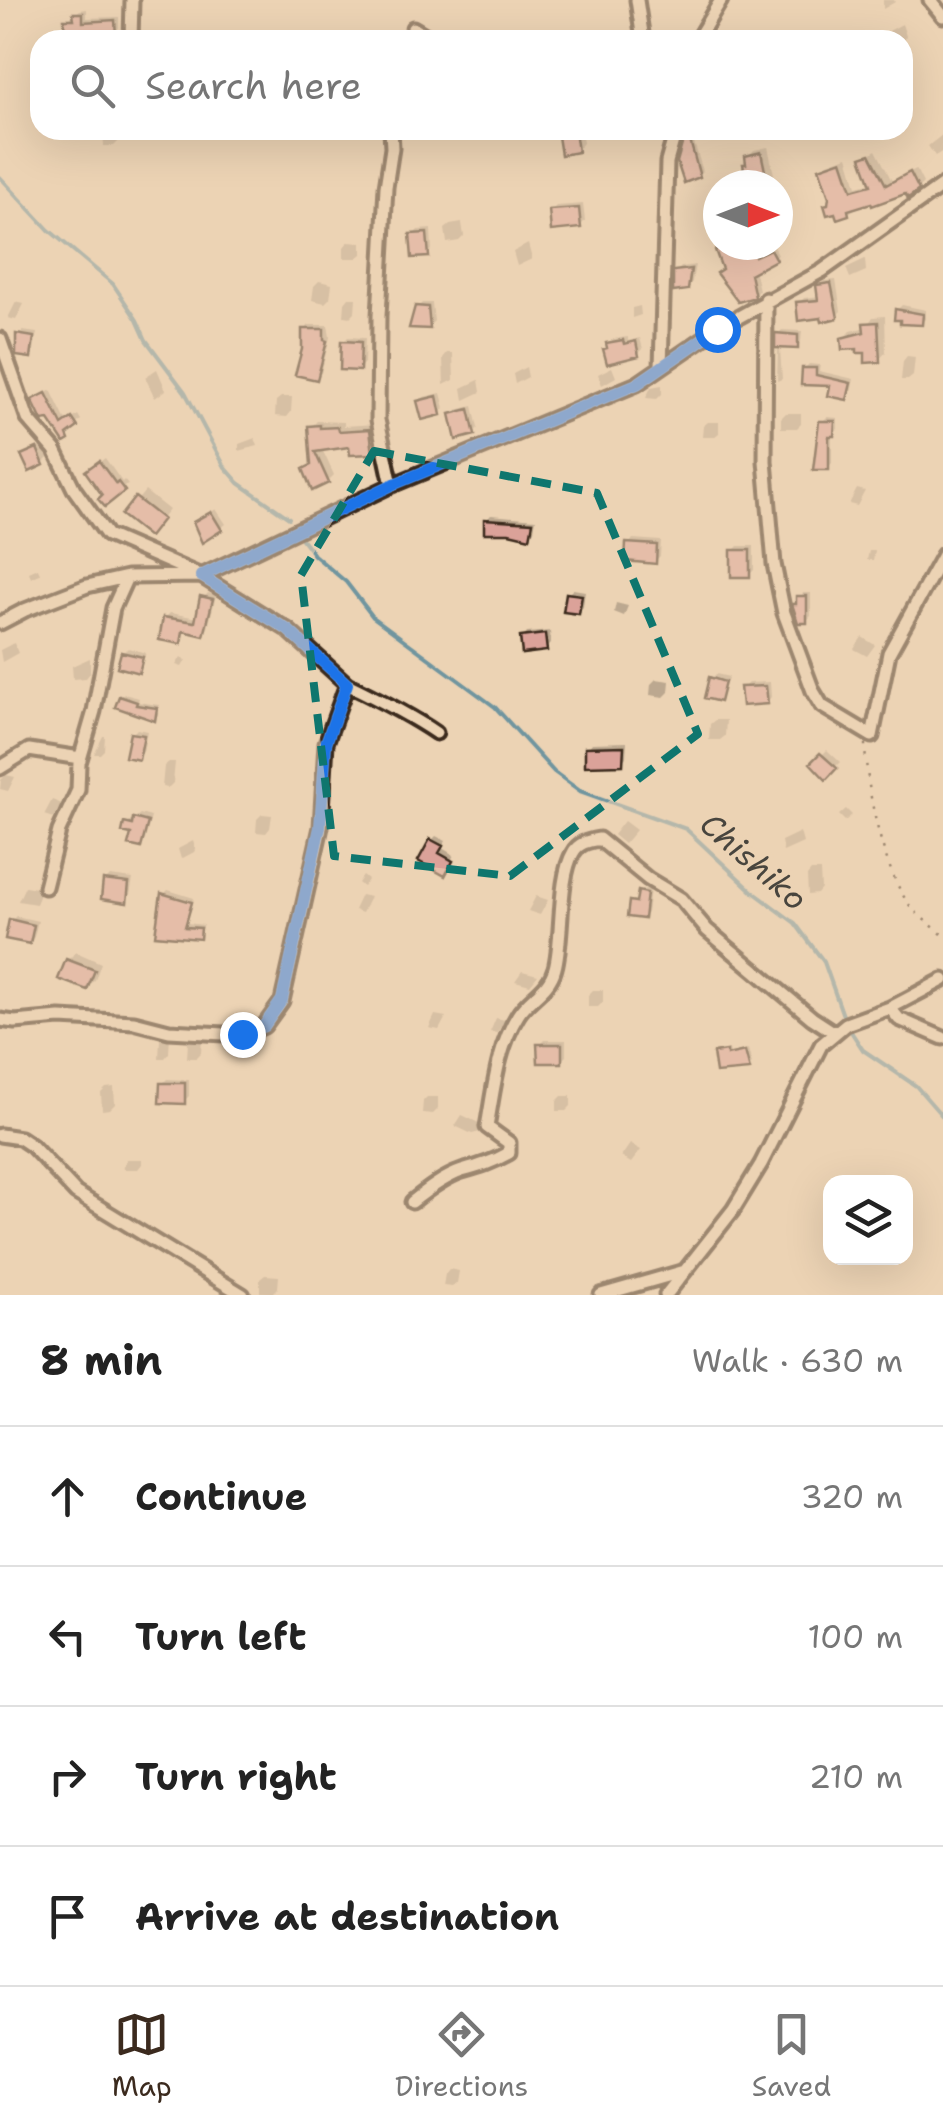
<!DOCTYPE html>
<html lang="en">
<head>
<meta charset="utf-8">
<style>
  :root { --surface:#fff; --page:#f2f2f2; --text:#222; --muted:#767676; --line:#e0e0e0; --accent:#3b2a1e }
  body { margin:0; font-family:"Shantell Sans",sans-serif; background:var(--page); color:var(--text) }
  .controls { position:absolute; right:30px; bottom:30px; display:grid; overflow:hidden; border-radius:20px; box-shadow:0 10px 40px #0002 }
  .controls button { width:90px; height:90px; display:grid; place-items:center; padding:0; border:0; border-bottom:2px solid var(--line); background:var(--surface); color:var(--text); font:50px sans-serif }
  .compass { position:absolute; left:703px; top:170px; width:90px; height:90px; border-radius:50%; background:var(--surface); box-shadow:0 10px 40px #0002; rotate:90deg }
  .stop { position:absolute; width:30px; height:30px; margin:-22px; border:8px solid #1a73e8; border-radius:50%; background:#fff }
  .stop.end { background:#1a73e8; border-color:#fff; box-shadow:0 2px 10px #0008 }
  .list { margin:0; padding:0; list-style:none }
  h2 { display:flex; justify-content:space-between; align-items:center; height:130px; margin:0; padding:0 40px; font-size:42px }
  h2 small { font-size:32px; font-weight:400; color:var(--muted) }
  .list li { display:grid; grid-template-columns:65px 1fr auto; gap:30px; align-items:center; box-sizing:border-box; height:140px; padding:0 40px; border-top:2px solid var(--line) }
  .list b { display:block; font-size:38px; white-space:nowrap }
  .list em { font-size:32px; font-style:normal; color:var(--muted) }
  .icon { flex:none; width:55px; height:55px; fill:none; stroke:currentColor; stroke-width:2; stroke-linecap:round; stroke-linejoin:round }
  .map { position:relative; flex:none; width:943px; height:1295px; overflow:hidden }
  .search { position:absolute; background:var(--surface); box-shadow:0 10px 40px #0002; left:30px; right:30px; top:30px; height:110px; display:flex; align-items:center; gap:25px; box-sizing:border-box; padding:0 35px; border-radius:30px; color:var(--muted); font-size:38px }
  .sheet { height:690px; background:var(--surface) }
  nav { display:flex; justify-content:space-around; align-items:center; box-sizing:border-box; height:140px; border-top:2px solid var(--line); background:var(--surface); font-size:28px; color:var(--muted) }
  nav a { display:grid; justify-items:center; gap:5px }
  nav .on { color:var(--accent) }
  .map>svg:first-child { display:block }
</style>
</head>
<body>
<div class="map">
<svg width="943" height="1295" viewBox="0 0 943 1295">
  <rect width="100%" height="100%" fill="#ecd3b4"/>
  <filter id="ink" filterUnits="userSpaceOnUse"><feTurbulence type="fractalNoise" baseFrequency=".01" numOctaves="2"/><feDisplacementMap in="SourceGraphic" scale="20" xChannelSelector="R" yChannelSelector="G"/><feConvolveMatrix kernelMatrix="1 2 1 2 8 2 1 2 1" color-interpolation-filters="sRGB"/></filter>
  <g filter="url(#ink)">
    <!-- shadow -->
    <path fill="#0003" d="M 883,0 L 894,0 L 895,2 L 883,9 Z
      M 87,9 L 87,18 L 119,17 L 119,28 L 115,33 L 67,20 L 80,10 Z
      M 902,24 L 906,36 L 903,40 L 893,40 L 889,31 Z
      M 118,130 L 119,141 L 114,146 L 104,146 L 103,131 Z
      M 405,130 L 422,130 L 417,134 L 406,135 Z
      M 560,130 L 581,130 L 583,143 L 577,150 Z
      M 618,130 L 648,130 L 644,134 L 618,135 Z
      M 691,133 L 703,171 L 699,175 L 686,138 Z
      M 942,135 L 943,151 L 935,156 L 928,146 Z
      M 768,147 L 775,179 L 769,185 L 750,185 L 747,157 L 754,150 Z
      M 876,150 L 892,181 L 916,169 L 923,183 L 917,189 L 872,200 L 848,213 L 831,197 L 822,168 L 828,163 L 848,156 L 857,186 L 873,182 L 864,158 Z
      M 583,204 L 585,221 L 580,226 L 551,211 L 556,206 Z
      M 462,223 L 464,236 L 459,241 L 447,243 L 445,229 L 450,225 Z
      M 431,229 L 432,250 L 427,255 L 413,235 L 418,230 Z
      M 348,242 L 362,243 L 362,254 L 357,258 L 344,258 L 344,247 Z
      M 528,244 L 532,259 L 517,266 L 513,252 Z
      M 756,245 L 760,254 L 774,246 L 778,254 L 754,269 L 759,290 L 754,295 L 724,269 L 718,250 L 724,245 Z
      M 865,259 L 866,271 L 850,278 L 846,268 Z
      M 695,265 L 692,282 L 687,287 L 676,272 L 681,267 Z
      M 836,280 L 841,311 L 836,316 L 799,303 L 804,298 L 820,296 L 819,286 L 824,281 Z
      M 319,281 L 332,284 L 330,298 L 325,303 L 312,300 L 314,286 Z
      M 349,298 L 356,298 L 355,312 L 350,317 L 344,316 L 345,303 Z
      M 16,302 L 24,304 L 16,320 L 8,318 Z
      M 422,303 L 432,303 L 434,321 L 429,326 L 417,308 Z
      M 902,305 L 926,310 L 926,318 L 921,323 L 897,310 Z
      M 640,306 L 641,315 L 632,318 L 632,308 Z
      M 885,316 L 886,352 L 879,360 L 844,338 L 851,331 L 866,327 L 873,317 Z
      M 309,325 L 328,325 L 330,337 L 321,373 L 317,377 L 305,349 L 305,330 Z
      M 782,330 L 802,331 L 801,342 L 797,347 L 778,334 Z
      M 23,331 L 37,333 L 34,351 L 30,355 L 19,335 Z
      M 348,337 L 365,338 L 364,363 L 359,368 L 343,342 Z
      M 628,337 L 628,341 L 640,338 L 643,349 L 638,354 L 609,344 L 613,339 Z
      M 780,348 L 782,379 L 777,381 L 778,351 Z
      M 447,353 L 453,353 L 454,380 L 444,385 L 443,358 Z
      M 907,356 L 915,357 L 913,376 L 908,380 L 901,380 L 903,361 Z
      M 809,364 L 820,365 L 819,371 L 854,379 L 851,393 L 846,398 L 833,384 L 804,369 Z
      M 526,367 L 528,377 L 515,384 L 513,374 Z
      M 612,367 L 616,377 L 602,385 L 598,374 Z
      M 157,369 L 166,390 L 155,398 L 145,377 Z
      M 479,380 L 481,392 L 464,400 L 462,388 Z
      M 662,385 L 662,394 L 657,399 L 646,398 L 651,387 Z
      M 51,390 L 67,423 L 78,415 L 81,420 L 71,429 L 72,433 L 68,438 L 35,400 Z
      M 441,393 L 445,408 L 440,413 L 420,402 L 424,397 Z
      M 281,397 L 292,397 L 291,412 L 287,417 L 275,416 L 276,401 Z
      M 473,406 L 478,428 L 474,433 L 453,415 L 457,410 Z
      M 786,413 L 801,413 L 801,424 L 797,428 L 781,428 L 781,418 Z
      M 827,417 L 838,418 L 838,429 L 832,434 L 832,463 L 828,468 L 822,422 Z
      M 317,421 L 344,422 L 344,426 L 376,424 L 378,446 L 372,452 L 352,444 L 322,449 L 334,475 L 328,481 L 306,470 L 312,464 L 311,427 Z
      M 708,422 L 719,422 L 719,433 L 714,437 L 702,437 L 703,426 Z
      M 255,438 L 258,446 L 239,451 L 239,444 Z
      M 42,445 L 48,458 L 43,463 L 24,456 Z
      M 105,458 L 122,482 L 124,480 L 128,485 L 105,495 L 93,467 Z
      M 857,489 L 865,491 L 857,506 L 849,504 Z
      M 145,491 L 169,510 L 156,526 L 125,515 Z
      M 216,509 L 226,524 L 221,528 L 201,518 Z
      M 491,515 L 536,519 L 534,530 L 529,535 L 509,531 L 486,520 Z
      M 633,539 L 661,541 L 660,556 L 655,561 L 629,544 Z
      M 738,546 L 754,546 L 754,570 L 749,575 L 733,551 Z
      M 869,551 L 875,551 L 873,560 L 867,560 Z
      M 38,568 L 40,574 L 31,578 L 29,572 Z
      M 573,589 L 585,591 L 583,607 L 578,612 L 568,594 Z
      M 208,593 L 216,595 L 208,628 L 204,633 L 186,629 L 180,641 L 165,618 L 170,613 L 198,618 L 203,598 Z
      M 803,593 L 811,593 L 811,616 L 806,621 L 795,605 Z
      M 616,603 L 628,606 L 624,616 L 614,612 Z
      M 550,631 L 551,643 L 546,648 L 523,638 L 527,633 Z
      M 862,637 L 875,645 L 867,656 L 854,649 Z
      M 14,643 L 18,653 L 2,662 L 0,650 Z
      M 128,648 L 146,653 L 138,670 L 123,653 Z
      M 181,657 L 186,660 L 182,667 L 176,665 Z
      M 90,658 L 90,673 L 86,678 L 73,679 L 72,666 Z
      M 716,674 L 729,677 L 719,699 L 712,678 Z
      M 656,679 L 670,681 L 669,692 L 664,697 L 650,695 L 651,684 Z
      M 770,682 L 771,697 L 767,702 L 743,688 L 748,683 Z
      M 124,694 L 139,698 L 138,702 L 159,705 L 158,715 L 154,719 L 121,697 Z
      M 715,720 L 726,720 L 725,736 L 720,740 L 709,740 L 710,724 Z
      M 137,729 L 147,731 L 143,752 L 138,757 L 132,734 Z
      M 103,736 L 105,736 L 104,750 L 100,754 L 94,754 Z
      M 627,742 L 626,757 L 622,762 L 588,748 L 592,743 Z
      M 827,750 L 840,762 L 826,776 L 814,763 Z
      M 169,762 L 175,762 L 173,783 L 168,788 L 162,787 L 164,766 Z
      M 6,775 L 15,777 L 8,791 L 0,789 L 1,780 Z
      M 52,800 L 62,804 L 53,818 L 44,815 Z
      M 846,809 L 852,815 L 845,821 L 839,815 Z
      M 140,814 L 151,817 L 145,840 L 140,845 L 127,824 Z
      M 262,814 L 272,815 L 270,828 L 266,833 L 256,832 L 257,819 Z
      M 624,821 L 636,830 L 624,844 L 613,835 Z
      M 800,832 L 803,843 L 783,852 L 781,841 Z
      M 436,836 L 446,841 L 442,848 L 454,855 L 445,871 L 432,840 Z
      M 193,841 L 196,851 L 181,859 L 178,849 Z
      M 811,871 L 820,871 L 821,889 L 817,894 L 808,895 L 807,876 Z
      M 110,876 L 133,879 L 130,895 L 126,900 L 105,881 Z
      M 363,876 L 368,880 L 363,887 L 358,883 Z
      M 25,886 L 42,889 L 36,904 L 18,901 Z
      M 644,889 L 650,890 L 647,913 L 643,917 L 631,903 L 639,899 Z
      M 168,890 L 194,898 L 187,923 L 204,925 L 199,936 L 158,932 L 164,894 Z
      M 361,895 L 370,897 L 362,913 L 354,910 Z
      M 536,896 L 548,900 L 540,915 L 528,911 Z
      M 16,916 L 38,921 L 34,937 L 29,942 L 11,921 Z
      M 76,952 L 101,963 L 95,980 L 87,987 L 68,960 Z
      M 522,971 L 538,975 L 530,985 L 515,981 Z
      M 593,990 L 603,990 L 603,1002 L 598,1007 L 588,1007 L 588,995 Z
      M 435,1015 L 446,1017 L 439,1030 L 429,1028 Z
      M 496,1018 L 505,1020 L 497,1033 L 490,1032 Z
      M 164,1035 L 170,1036 L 169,1053 L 165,1058 L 159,1058 L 160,1039 Z
      M 192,1038 L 202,1038 L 201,1053 L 196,1058 L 187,1058 L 188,1042 Z
      M 545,1040 L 566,1040 L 566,1056 L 561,1061 L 540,1045 Z
      M 729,1049 L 730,1053 L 748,1049 L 752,1064 L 748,1067 L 716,1054 Z
      M 167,1079 L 189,1080 L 189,1096 L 184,1101 L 162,1084 Z
      M 114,1087 L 115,1104 L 110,1109 L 102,1110 L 101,1093 L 106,1088 Z
      M 562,1096 L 571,1096 L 571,1106 L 566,1111 L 557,1111 L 557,1101 Z
      M 427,1097 L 438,1097 L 438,1109 L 433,1114 L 422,1113 L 423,1101 Z
      M 462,1115 L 481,1124 L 484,1131 L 472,1134 L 455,1126 Z
      M 630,1144 L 641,1150 L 631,1163 L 621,1157 Z
      M 127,1159 L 142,1159 L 142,1164 L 138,1169 L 122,1169 Z
      M 449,1269 L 459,1271 L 457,1283 L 452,1287 L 443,1286 L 445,1274 Z
      M 265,1275 L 279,1276 L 278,1288 L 273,1293 L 260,1292 L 260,1279 Z"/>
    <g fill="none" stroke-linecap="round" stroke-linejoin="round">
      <!-- stream -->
      <path stroke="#70959f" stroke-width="4" d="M 0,177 L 49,230 L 113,284 L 137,320 L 146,340 L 185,392 L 225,467 L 239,483 L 289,518
        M 302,539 L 314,555 L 346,582 L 373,617 L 495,707 L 554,772 L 580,791 L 686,829 L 752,891 L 795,923 L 824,962 L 846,1024 L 863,1050 L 916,1086 L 943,1117"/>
    </g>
    <!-- building -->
    <path fill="#dba299" stroke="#3b2a1e" stroke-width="2.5" d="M 73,13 L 83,13 L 83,22 L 115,20 L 116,36 L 65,37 L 64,19 L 74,19 Z
      M 557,130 L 575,130 L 578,152 L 561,155 Z
      M 684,137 L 689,137 L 700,177 L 684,183 L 677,162 Z
      M 761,152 L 768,185 L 747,185 L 743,164 L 746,164 L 745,156 Z
      M 870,154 L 886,185 L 910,172 L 919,190 L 908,198 L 905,194 L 872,206 L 871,203 L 848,210 L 849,215 L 837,219 L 835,213 L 827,215 L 824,205 L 828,204 L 829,197 L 819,168 L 842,160 L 852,190 L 871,185 L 861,157 Z
      M 579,208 L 581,228 L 551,231 L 549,210 Z
      M 427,233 L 429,257 L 412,258 L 410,234 Z
      M 727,245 L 750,245 L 755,256 L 770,249 L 776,260 L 750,274 L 755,297 L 738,302 L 716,273 L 722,269 L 715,250 Z
      M 691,269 L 688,290 L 673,292 L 673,271 Z
      M 831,283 L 838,318 L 822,322 L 821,318 L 798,321 L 796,302 L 818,300 L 816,285 Z
      M 415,306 L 428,307 L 430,329 L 409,328 Z
      M 895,309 L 923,314 L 922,325 L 900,324 L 900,320 L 894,320 Z
      M 878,322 L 880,362 L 865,363 L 865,353 L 857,353 L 857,349 L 842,350 L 841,338 L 864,332 L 863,323 Z
      M 302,329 L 324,329 L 324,340 L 327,341 L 317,380 L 295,375 L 302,349 Z
      M 775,333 L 798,335 L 798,349 L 775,348 Z
      M 16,334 L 34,337 L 31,358 L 16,356 Z
      M 623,340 L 624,344 L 636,341 L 639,356 L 607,364 L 603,349 L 607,348 L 606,343 Z
      M 341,341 L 361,342 L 360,371 L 340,370 Z
      M 802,368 L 816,368 L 816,375 L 851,383 L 847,400 L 828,396 L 830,386 L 801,385 Z
      M 46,393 L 62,425 L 72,418 L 78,427 L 67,435 L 69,440 L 64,443 L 49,420 L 42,421 L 32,400 Z
      M 437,396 L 441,415 L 422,420 L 417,401 Z
      M 469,409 L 475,435 L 456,440 L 450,414 Z
      M 819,421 L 835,421 L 834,436 L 829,436 L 829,470 L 813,470 Z
      M 320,425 L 320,428 L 338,427 L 339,431 L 370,429 L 373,454 L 350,455 L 349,447 L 315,452 L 329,483 L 312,491 L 303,469 L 311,465 L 308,426 Z
      M 37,448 L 44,465 L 29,472 L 21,455 Z
      M 99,461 L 116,484 L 118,482 L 125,491 L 105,507 L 98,499 L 102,495 L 85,471 Z
      M 135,497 L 163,519 L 149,537 L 121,515 Z
      M 211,512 L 222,530 L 202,543 L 193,522 Z
      M 484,519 L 533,522 L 530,538 L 509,533 L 484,533 Z
      M 626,543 L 657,545 L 656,564 L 625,561 Z
      M 731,550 L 750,550 L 750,577 L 731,577 Z
      M 566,593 L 582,595 L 579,614 L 563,612 Z
      M 200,596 L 213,599 L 204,636 L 183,631 L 181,644 L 159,640 L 163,617 L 195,622 Z
      M 796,596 L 807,596 L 807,623 L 798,623 L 792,604 L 796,604 Z
      M 545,634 L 547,651 L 522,654 L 520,637 Z
      M 121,652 L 143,657 L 139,673 L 117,667 Z
      M 709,677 L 725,682 L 720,702 L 704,698 Z
      M 766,686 L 768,704 L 742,706 L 740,687 Z
      M 119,696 L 137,702 L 136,705 L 157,708 L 155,721 L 115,707 Z
      M 130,733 L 144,735 L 139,760 L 125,757 Z
      M 624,746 L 623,765 L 585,766 L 585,747 Z
      M 820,753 L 837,768 L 826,780 L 810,763 Z
      M 133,818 L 148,822 L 141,848 L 128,845 L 131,834 L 122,832 L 124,823 L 132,825 Z
      M 430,839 L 443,846 L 439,853 L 453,861 L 445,876 L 418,861 Z
      M 103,880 L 129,883 L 127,903 L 101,899 Z
      M 638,891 L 647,893 L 644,919 L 627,917 L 629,901 L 636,902 Z
      M 161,893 L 192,902 L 185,927 L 201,928 L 200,939 L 155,935 Z
      M 9,919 L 34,925 L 30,944 L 5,939 Z
      M 66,959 L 95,970 L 87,990 L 58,979 Z
      M 537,1044 L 562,1044 L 562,1063 L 538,1063 Z
      M 727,1051 L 727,1055 L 745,1051 L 750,1070 L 716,1073 L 713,1053 Z
      M 160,1083 L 185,1083 L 185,1104 L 159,1103 Z"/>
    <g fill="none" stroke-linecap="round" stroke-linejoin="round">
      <!-- street casing -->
      <g stroke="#3b2a1e" stroke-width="19">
        <path id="street" d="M 637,0 L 643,40
          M 930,0 L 943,16
          M 413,28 L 433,40
          M 131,40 L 132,0
          M 503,40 L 526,40
          M 697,40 L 721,0
          M 391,130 L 392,148 L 386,187 L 379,316 L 378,420 L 392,485
          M 766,299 L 765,461 L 774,564 L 784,613 L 813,691 L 822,706 L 872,736 L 889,653 L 943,555
          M 0,339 L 28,419 L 55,450 L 74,489 L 107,535 L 201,576 L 288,630 L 347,684 L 326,743 L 321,827 L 282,1001 L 264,1026 L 243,1035 L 169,1031 L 134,1022 L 60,1018 L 15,1022 L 0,1020
          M 661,367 L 667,162 L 676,130
          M 0,623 L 25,610 L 87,586 L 127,577 L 201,576 L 392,485 L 637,384 L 717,329 L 822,271 L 943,185
          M 347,684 C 376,698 410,715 436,733
          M 0,768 L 29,750 L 80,758
          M 45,887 L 59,831 L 78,790 L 79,763 L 94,711 L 113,608 L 127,577
          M 890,1008 L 899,1019 L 943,1038
          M 0,1135 L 20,1138 L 32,1146 L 76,1193 L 243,1295
          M 412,1202 C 427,1190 444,1177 462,1171 C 480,1166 493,1162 509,1153 L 509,1143 L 487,1127 C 494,1089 497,1049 518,1015 C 529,997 549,991 555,968 C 563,940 558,878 573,853 C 578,843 588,841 599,839 L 648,879 L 681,899 L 707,930 L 812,1018 L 835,1033
          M 601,1295 L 685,1271
          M 666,1295 L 733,1210 L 761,1164 L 821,1045 L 846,1024 L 890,1008 L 943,980"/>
      </g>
      <!-- path -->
      <path stroke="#3b2a1e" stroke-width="2.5" stroke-dasharray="2.5 8" stroke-linecap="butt" d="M 865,744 C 866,788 882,866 908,903 C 916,915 932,925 943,935"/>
      <!-- street -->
      <use href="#street" stroke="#ecd3b4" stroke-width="11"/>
    </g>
  </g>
  <g fill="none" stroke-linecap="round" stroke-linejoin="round" filter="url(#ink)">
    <!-- route -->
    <path stroke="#1a73e8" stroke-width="12" d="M 242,1034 L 264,1026 L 282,1000 L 320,827 L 326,743 L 347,684 L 288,630 L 201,576 L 392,485 L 637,384 L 717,329"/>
  </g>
  <!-- marked area -->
  <path d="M0 0H943V1295H0ZM 374,451 L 597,493 L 698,734 L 510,876 L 334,856 L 301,575 Z" fill="#ecd3b4" fill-opacity=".55" fill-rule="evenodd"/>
  <path fill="none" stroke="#0f766e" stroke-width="8" stroke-dasharray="20 12" stroke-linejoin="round" d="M 374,451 L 597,493 L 698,734 L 510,876 L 334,856 L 301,575 Z"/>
  <g text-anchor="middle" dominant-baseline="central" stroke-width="10" stroke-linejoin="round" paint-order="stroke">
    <!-- water labels -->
    <g font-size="32" font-style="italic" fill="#48453e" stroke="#ecd3b4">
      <text transform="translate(754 861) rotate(41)">Chishiko</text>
    </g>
  </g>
</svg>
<div class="controls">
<button><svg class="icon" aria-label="layers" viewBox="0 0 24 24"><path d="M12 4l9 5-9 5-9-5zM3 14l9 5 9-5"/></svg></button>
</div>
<svg class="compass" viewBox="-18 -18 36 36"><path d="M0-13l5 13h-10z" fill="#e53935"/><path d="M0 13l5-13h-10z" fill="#767676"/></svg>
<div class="stop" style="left:717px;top:329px"></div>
<div class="stop end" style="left:242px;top:1034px"></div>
<div class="search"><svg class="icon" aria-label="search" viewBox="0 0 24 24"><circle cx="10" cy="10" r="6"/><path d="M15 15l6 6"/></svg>Search here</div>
</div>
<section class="sheet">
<h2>8 min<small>Walk · 630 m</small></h2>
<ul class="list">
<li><svg class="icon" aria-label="ahead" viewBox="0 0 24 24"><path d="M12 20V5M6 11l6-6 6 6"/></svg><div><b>Continue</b></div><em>320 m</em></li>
<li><svg class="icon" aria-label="left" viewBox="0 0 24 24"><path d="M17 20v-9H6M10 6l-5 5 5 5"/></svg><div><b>Turn left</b></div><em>100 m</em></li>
<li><svg class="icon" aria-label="right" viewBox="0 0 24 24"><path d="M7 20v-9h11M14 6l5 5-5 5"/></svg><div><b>Turn right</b></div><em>210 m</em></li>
<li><svg class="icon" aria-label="arrive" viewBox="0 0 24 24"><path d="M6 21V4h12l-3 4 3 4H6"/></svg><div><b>Arrive at destination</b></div></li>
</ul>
</section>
<nav>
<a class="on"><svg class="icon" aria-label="map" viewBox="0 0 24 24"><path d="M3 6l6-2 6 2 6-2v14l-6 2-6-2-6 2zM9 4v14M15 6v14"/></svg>Map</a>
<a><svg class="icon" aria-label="directions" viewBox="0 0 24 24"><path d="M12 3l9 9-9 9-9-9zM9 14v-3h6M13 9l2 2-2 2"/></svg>Directions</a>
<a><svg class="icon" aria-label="saved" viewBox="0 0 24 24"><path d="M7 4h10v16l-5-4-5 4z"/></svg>Saved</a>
</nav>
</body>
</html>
